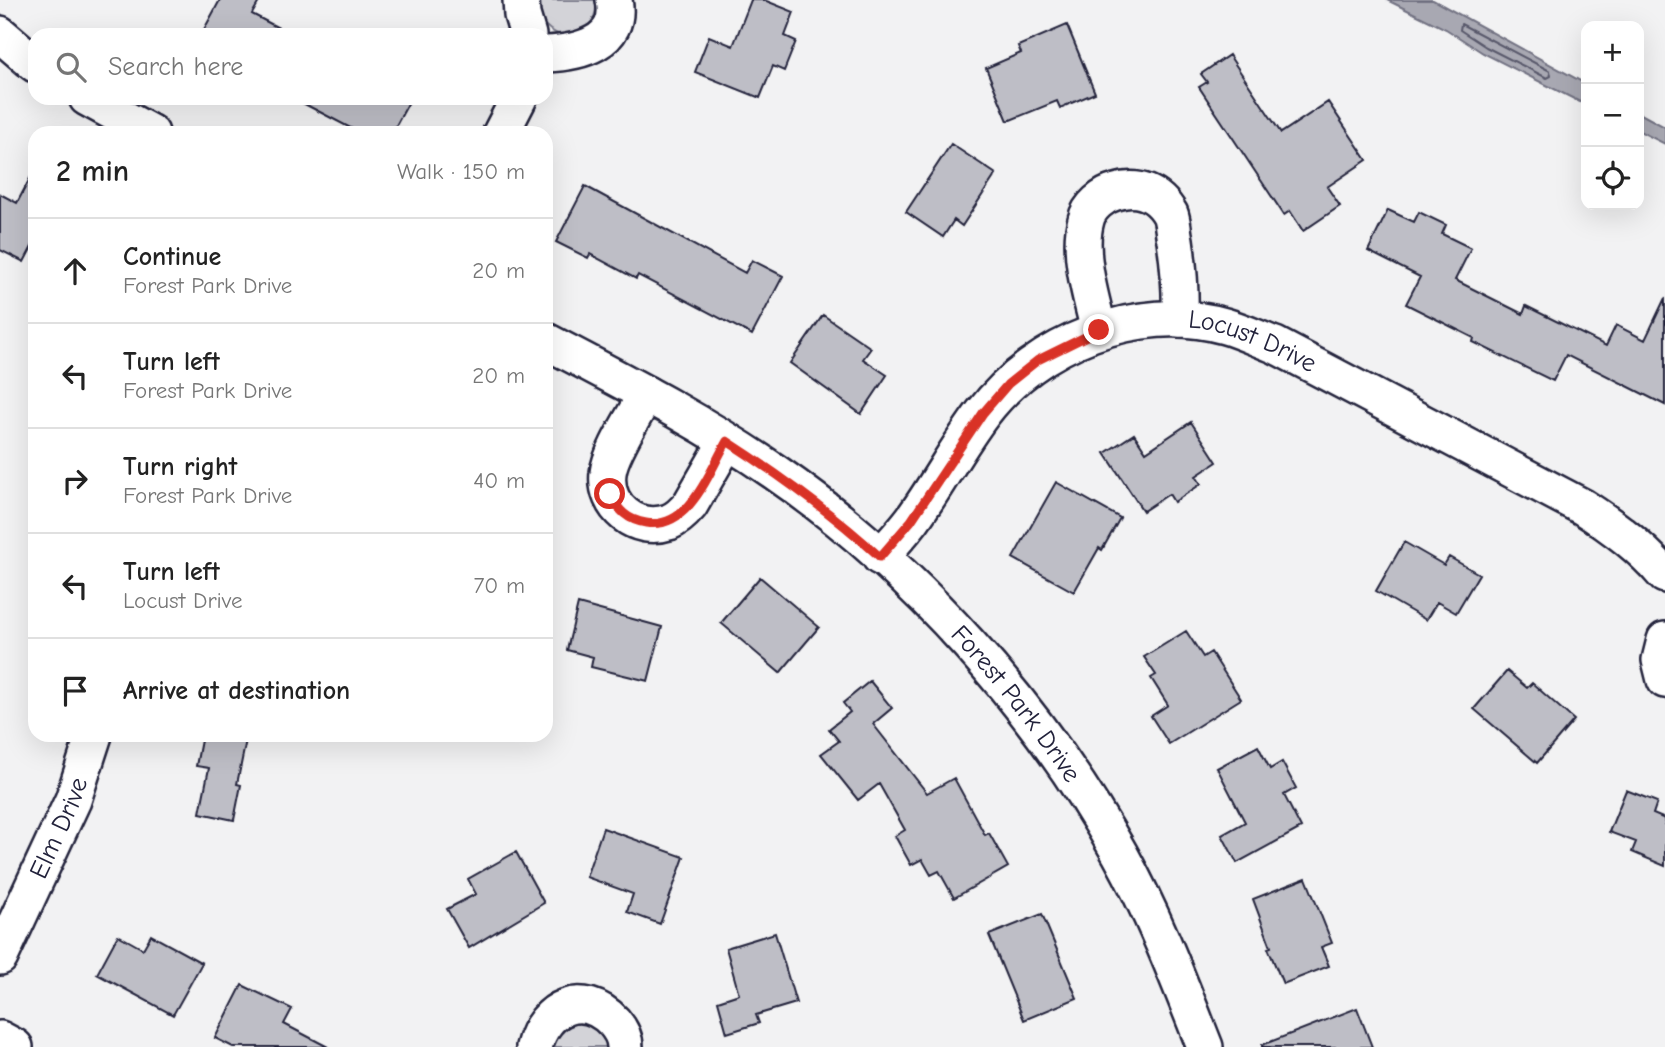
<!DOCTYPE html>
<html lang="en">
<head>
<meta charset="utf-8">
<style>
  :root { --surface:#fff; --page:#f2f2f2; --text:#222; --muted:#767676; --line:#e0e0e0 }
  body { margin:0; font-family:"Comic Neue",sans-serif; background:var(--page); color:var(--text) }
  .controls { position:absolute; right:21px; top:21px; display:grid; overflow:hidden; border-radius:14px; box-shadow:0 7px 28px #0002 }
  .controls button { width:63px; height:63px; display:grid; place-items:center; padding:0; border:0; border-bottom:2px solid var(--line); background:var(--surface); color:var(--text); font:35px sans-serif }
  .stop { position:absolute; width:21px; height:21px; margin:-16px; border:5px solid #d93025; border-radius:50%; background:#fff }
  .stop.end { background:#d93025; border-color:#fff; box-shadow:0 2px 7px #0008 }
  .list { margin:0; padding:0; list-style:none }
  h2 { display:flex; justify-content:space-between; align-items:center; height:91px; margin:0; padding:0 28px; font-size:30px }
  h2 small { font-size:23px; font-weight:400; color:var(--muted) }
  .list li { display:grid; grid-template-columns:46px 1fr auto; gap:21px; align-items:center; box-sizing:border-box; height:105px; padding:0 28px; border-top:2px solid var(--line) }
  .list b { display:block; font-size:26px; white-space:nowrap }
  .list p { margin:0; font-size:23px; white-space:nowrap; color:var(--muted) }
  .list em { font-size:23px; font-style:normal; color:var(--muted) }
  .icon { flex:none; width:38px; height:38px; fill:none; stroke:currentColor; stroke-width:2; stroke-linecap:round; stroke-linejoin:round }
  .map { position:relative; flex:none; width:1665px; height:1047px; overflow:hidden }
  .search { position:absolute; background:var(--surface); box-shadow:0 7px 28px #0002; left:28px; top:28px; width:525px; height:77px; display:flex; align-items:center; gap:18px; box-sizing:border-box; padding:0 24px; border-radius:21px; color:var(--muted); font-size:26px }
  .panel { position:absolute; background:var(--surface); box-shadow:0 7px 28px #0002; left:28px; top:126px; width:525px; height:616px; border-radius:21px }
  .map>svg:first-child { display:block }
</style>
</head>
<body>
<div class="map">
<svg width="1665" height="1047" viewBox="0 0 1665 1047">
  <rect width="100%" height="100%" fill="#f2f2f3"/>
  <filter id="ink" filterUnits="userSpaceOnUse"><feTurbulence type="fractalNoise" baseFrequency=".0143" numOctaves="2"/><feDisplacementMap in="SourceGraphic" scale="14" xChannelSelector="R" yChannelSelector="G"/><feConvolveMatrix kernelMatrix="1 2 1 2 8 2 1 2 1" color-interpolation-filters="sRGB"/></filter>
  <g filter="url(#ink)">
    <!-- green -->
    <path fill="#d3d3d8" stroke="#7a7a8a" stroke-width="2" d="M 539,0 L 596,0 C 600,47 534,47 539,0 Z
      M 579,1023 C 594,1025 605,1031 609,1047 L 552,1047 C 558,1033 564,1027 579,1023 Z"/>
    <!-- water -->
    <path fill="#a8a8b2" stroke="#727282" stroke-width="2" d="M 1387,0 L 1433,0 L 1586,84 L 1586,105 L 1483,53 L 1446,29 Z
      M 1639,113 L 1665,127 L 1665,144 L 1639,131 Z"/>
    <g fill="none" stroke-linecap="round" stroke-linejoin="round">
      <!-- shore -->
      <path stroke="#58586b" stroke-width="2" d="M 1461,24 L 1550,71 L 1551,76 L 1547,78 L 1486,47 L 1460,30 Z"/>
    </g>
    <!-- building -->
    <path fill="#bebec6" stroke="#22223b" stroke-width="2" d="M 220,0 L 260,0 L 252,14 L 292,35 L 201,35 Z
      M 751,0 L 764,0 L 794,12 L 785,36 L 796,41 L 784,71 L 773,66 L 760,98 L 695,72 L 709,36 L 733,46 Z
      M 1067,25 L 1095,93 L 1060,108 L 1057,101 L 1008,121 L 986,68 L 1021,53 L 1018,46 Z
      M 1229,55 L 1281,133 L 1328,102 L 1367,160 L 1327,187 L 1340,206 L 1303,231 L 1290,211 L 1284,215 L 1199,87 L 1207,82 L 1201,74 Z
      M 293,98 L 411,98 L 392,133 L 360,133 Z
      M 951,144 L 996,174 L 962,226 L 954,220 L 943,237 L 906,212 Z
      M 35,169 L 35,241 L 24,262 L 0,250 L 0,194 L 17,203 Z
      M 585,186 L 745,273 L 752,260 L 783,276 L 752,335 L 638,275 L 636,279 L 590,254 L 588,258 L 556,242 Z
      M 1388,210 L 1414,222 L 1419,212 L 1446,225 L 1442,234 L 1471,248 L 1455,280 L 1523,314 L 1526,306 L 1606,346 L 1616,325 L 1645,340 L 1665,298 L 1665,405 L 1566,355 L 1553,381 L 1473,342 L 1474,338 L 1406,304 L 1420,277 L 1368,251 Z
      M 823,315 L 871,348 L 863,359 L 887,375 L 861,414 L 790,363 Z
      M 1191,422 L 1217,462 L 1196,476 L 1201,484 L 1174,502 L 1169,494 L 1143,511 L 1105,453 L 1134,434 L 1146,452 Z
      M 1056,482 L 1120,518 L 1102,550 L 1099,548 L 1074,592 L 1013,558 Z
      M 1404,542 L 1444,565 L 1449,557 L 1479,574 L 1456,613 L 1437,602 L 1426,620 L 1376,591 Z
      M 760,577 L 819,627 L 780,673 L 721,623 Z
      M 578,604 L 662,627 L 648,681 L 591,667 L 593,657 L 567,650 Z
      M 1186,631 L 1203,657 L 1211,652 L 1241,699 L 1169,744 L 1151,716 L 1168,705 L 1151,678 L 1156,675 L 1144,657 Z
      M 1507,671 L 1527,688 L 1532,683 L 1574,720 L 1537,763 L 1474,709 Z
      M 870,681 L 892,708 L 873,724 L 927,793 L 954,778 L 985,835 L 989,833 L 1008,867 L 954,898 L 939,871 L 931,875 L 922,859 L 911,865 L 895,836 L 905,830 L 879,784 L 858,800 L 821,754 L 839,741 L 829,729 L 850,712 L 843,703 Z
      M 202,735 L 247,735 L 237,784 L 241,785 L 234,820 L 200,813 L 209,768 L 196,766 Z
      M 1258,746 L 1270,769 L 1282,762 L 1296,788 L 1284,795 L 1301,828 L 1237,863 L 1222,835 L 1245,822 L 1217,768 Z
      M 1626,790 L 1657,802 L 1653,814 L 1665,819 L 1665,866 L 1632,852 L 1636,842 L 1609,832 Z
      M 603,828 L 684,857 L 660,924 L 627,912 L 633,894 L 586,877 Z
      M 516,852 L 544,903 L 469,948 L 447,909 L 476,894 L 468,879 Z
      M 1306,878 L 1332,943 L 1321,947 L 1329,966 L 1283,984 L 1268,948 L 1271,947 L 1253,899 Z
      M 1042,914 L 1077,998 L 1024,1020 L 989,935 Z
      M 775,933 L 796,1003 L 756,1015 L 759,1023 L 727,1033 L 718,1001 L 739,994 L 726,948 Z
      M 118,935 L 143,949 L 151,935 L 202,963 L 173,1015 L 97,974 Z
      M 242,985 L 292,1009 L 284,1024 L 328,1047 L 233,1047 L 215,1038 Z
      M 1357,1008 L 1372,1047 L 1262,1047 L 1262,1045 Z"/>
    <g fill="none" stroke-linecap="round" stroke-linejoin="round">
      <!-- street casing -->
      <g stroke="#22223b" stroke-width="40">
        <g id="street">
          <path d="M 521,0 L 522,15 L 528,35"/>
          <path d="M 0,34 L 35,64"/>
          <path d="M 546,54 C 578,53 623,43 614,0"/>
          <path d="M 87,98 L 151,133"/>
          <path d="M 501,133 L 519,98"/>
          <path d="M 1099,330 C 1091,299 1077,251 1086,220 C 1089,207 1103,195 1116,192 C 1138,185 1158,193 1170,214 C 1173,221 1173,232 1175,240 C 1179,267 1181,292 1180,319"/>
          <path id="s1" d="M 546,341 C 624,382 703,422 775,472 C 913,567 1038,707 1120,854 C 1154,915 1179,981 1205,1047"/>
          <path d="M 646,394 C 636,414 610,452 608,473 C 604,507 636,533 669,522 C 677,519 684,512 690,505 L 727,441"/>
          <path id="s2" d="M 880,557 C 891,545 902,533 912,520 C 937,486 957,447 983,413 C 1036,343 1138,301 1225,326 C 1242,331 1259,339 1275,345 L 1583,507 C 1614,527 1641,547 1665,575"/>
          <path d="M 1665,640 L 1660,660 L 1665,680"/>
          <path id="s3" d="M 0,957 L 73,800 L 94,735"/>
          <path d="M 0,1039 L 15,1047"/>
          <path d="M 534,1047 C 544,1007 583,989 614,1022 C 620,1029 625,1037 625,1047"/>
        </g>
      </g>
      <!-- street -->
      <use href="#street" stroke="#fff" stroke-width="35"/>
    </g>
  </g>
  <g fill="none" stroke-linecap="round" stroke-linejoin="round" filter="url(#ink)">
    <!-- route -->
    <path stroke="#d93025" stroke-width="9" d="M 610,494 C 618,510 627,520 646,523 C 690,530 709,472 727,441 C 781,476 832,513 880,557 L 911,521 L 983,413 L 1008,384 L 1038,360 L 1099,330"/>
  </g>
  <g text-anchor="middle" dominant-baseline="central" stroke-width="6" stroke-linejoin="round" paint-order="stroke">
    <!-- street labels -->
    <g font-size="26" fill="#22223b" stroke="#fff">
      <text stroke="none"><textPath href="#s2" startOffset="480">Locust Drive</textPath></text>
      <text stroke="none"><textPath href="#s1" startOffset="600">Forest Park Drive</textPath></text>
      <text stroke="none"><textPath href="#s3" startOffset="142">Elm Drive</textPath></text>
    </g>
  </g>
</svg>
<div class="controls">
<button>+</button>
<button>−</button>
<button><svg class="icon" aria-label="locate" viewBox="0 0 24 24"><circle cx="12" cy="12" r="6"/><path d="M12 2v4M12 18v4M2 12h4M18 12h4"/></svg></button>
</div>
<div class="stop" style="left:610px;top:494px"></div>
<div class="stop end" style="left:1099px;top:330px"></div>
<div class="search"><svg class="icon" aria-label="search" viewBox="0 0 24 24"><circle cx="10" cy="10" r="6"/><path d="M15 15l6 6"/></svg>Search here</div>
<section class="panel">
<h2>2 min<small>Walk · 150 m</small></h2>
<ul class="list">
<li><svg class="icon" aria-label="ahead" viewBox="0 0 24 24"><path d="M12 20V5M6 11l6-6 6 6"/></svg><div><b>Continue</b><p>Forest Park Drive</p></div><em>20 m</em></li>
<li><svg class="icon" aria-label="left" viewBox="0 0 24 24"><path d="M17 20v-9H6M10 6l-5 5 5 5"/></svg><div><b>Turn left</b><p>Forest Park Drive</p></div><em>20 m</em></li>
<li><svg class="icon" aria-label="right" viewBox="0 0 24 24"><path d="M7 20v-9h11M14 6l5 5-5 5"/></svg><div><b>Turn right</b><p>Forest Park Drive</p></div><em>40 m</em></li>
<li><svg class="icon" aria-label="left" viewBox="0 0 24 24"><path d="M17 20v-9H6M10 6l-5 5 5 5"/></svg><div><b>Turn left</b><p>Locust Drive</p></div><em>70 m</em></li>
<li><svg class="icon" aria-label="arrive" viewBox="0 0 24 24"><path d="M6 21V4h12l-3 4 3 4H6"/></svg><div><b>Arrive at destination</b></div></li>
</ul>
</section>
</div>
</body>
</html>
